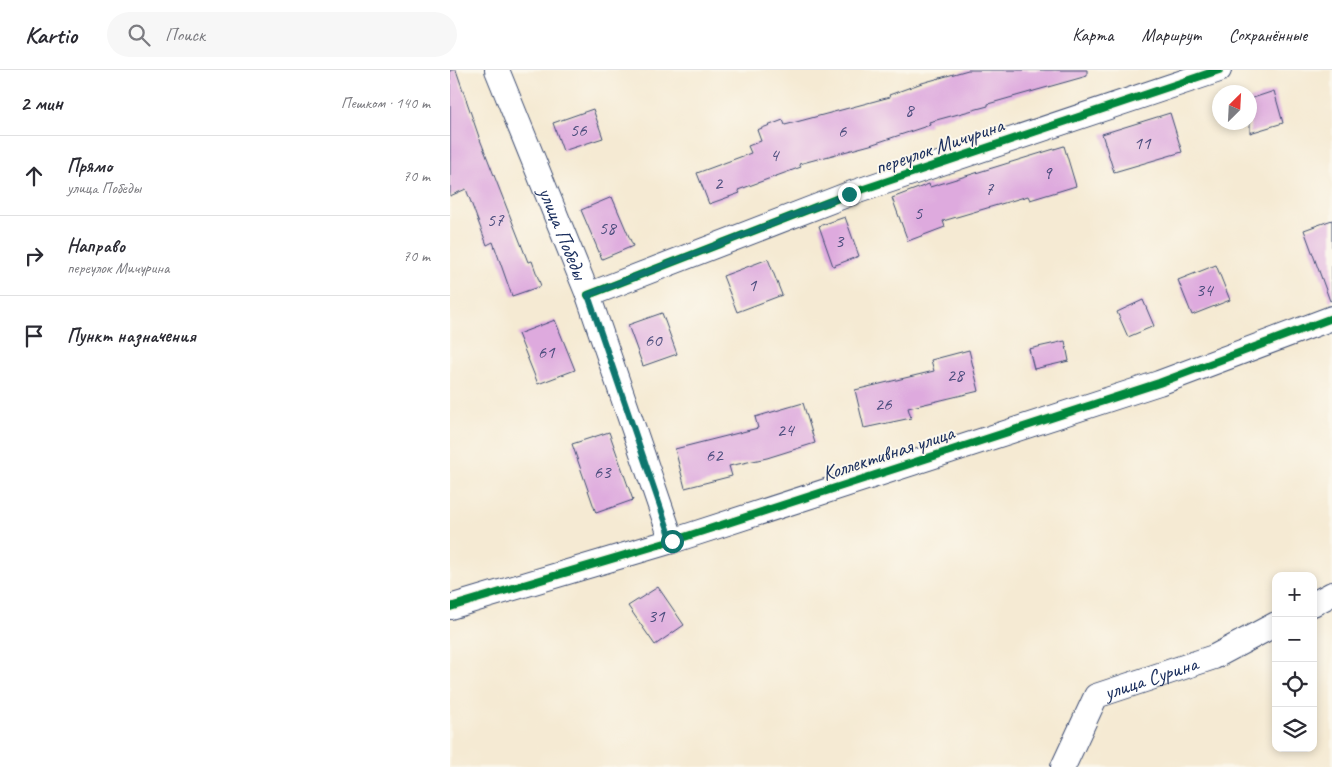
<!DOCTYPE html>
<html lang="ru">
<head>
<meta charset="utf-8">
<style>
  :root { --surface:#fff; --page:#f7f7f7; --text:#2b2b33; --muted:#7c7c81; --line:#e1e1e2 }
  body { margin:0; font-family:Caveat,sans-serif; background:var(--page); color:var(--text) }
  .controls { position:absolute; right:15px; bottom:15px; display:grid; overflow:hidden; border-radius:10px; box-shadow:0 2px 8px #0003 }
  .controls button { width:45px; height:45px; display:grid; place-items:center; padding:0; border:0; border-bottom:1px solid var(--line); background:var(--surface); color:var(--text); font:25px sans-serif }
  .compass { position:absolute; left:762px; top:15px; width:45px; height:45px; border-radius:50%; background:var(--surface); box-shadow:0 2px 8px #0003; rotate:24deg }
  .stop { position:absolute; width:15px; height:15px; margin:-11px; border:4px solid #0f766e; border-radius:50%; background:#fff }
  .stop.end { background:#0f766e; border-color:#fff; box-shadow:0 1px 5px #0008 }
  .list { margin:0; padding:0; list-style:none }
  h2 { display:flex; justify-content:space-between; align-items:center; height:65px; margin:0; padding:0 20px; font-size:21px }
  h2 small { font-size:16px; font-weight:400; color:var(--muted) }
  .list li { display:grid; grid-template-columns:32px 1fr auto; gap:15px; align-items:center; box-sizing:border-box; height:80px; padding:0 20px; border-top:1px solid var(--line) }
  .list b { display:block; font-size:19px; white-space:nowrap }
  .list p { margin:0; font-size:16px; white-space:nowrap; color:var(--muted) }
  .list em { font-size:16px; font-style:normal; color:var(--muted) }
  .icon { flex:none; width:28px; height:28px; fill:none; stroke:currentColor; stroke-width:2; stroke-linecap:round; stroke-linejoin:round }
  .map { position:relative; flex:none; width:882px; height:697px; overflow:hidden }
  header { display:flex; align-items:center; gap:30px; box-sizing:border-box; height:70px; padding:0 25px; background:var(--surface); border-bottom:1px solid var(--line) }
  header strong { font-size:24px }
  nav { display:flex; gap:28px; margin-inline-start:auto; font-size:18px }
  .search { width:350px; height:45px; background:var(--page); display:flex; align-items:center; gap:12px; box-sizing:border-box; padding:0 18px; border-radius:28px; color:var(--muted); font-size:19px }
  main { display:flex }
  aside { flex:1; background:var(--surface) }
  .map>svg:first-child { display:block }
</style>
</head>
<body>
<header>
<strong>Kartio</strong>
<div class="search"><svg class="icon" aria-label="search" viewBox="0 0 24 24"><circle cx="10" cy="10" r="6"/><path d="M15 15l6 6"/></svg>Поиск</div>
<nav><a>Карта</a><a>Маршрут</a><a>Сохранённые</a></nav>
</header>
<main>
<aside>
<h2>2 мин<small>Пешком · 140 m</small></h2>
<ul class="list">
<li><svg class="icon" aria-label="ahead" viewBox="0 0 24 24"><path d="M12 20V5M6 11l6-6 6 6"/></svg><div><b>Прямо</b><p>улица Победы</p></div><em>70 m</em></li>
<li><svg class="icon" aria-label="right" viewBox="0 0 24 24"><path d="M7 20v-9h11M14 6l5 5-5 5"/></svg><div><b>Направо</b><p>переулок Мичурина</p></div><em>70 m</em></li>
<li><svg class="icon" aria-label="arrive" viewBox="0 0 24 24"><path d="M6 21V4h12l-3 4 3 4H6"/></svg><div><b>Пункт назначения</b></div></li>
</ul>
</aside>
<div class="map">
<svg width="882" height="697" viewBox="0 0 882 697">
  <rect width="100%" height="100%" fill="#fbf7ec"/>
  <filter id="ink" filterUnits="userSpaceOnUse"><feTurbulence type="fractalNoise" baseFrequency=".02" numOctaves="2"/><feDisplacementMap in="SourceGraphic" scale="10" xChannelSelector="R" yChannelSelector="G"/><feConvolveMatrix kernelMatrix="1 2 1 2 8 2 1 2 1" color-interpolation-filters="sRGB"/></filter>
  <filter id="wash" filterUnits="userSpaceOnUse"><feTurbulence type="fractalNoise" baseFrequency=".0096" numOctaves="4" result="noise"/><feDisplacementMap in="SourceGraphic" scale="20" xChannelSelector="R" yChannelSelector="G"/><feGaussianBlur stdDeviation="1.12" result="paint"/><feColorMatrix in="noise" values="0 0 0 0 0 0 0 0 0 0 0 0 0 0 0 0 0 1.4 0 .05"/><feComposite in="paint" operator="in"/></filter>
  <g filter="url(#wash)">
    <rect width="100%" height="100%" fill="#f5ead3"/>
    <g id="blocks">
      <!-- building -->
      <path fill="#deaade" d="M 0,0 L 6,0 L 29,67 L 78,192 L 82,191 L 91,216 L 62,226 L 43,172 L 37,175 L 16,119 L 0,126 Z
        M 518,0 L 637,0 L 637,6 L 538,34 L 538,36 L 479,52 L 480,55 L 420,75 L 349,94 L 351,97 L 288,120 L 290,123 L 259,134 L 247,103 L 301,83 L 298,76 L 311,71 L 307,60 L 333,50 L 335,55 L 440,27 L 439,25 L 472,13 Z
        M 824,21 L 833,53 L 800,63 L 800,29 Z
        M 143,39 L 153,68 L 113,81 L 103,53 Z
        M 720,43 L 732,82 L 664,102 L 652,64 Z
        M 614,76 L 626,116 L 580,130 L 578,126 L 493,151 L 495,157 L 458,171 L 442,128 L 479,114 L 480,117 Z
        M 162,127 L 183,176 L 152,189 L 131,140 Z
        M 395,147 L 409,186 L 383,196 L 369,156 Z
        M 882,150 L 882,230 L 880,231 L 854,160 Z
        M 318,189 L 332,225 L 287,242 L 273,206 Z
        M 766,195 L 780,230 L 742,245 L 728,210 Z
        M 693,230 L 704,256 L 678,267 L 667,242 Z
        M 212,243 L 227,284 L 193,296 L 178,255 Z
        M 105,250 L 125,300 L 88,314 L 68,264 Z
        M 615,271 L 619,291 L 584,299 L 579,279 Z
        M 519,280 L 529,321 L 458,338 L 461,348 L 414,358 L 405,320 L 484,301 L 481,290 Z
        M 353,333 L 365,373 L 317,388 L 279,396 L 282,406 L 235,418 L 225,379 L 308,358 L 305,347 Z
        M 159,362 L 183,430 L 146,443 L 122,374 Z
        M 208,517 L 234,555 L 205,575 L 178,536 Z"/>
    </g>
  </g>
  <g filter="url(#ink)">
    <use href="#blocks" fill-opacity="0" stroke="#3c4b70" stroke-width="1"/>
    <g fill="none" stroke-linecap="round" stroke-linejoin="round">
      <!-- street casing -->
      <g stroke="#3c4b70" stroke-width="26">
        <g id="street">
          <path id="s1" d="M 47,0 L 138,225 L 222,471"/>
          <path d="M 138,225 L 399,124 L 769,0"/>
          <path d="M 863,534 L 882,524"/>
          <path d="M 0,537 L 222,471 L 709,313 L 882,248"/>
          <path id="s2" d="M 613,697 L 646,626 L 764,587 L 826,554"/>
        </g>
      </g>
      <!-- street -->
      <use href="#street" stroke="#fff" stroke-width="24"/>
      <!-- cycleway casing -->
      <g stroke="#fbf7ec" stroke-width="11">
        <path id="cycleway" d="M 138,225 L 399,124 L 769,0
          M 0,537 L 222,471 L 709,313 L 882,248"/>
      </g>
      <!-- cycleway -->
      <use href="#cycleway" stroke="#00873e" stroke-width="8"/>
    </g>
  </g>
  <g fill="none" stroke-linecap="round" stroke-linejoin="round" filter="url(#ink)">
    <!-- route -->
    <path stroke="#0f766e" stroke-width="6" d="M 222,471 L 138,225 L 399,124"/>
  </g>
  <g text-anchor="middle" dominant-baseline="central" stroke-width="4" stroke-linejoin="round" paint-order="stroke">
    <!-- number labels -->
    <g font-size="19" fill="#4c4e7e">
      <text x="459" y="40">8</text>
      <text x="128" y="60">56</text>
      <text x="392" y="61">6</text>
      <text x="692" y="73">11</text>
      <text x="324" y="85">4</text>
      <text x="597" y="103">9</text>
      <text x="268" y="113">2</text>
      <text x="539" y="119">7</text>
      <text x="468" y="143">5</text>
      <text x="45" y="150">57</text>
      <text x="157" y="158">58</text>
      <text x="389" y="171">3</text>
      <text x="302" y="215">1</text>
      <text x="754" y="220">34</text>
      <text x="203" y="270">60</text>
      <text x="96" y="282">61</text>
      <text x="505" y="305">28</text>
      <text x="433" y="334">26</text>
      <text x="335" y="360">24</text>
      <text x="264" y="385">62</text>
      <text x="152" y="402">63</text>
      <text x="206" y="546">31</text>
    </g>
    <!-- street labels -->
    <g font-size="21" fill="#1b2f5e" stroke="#fbf7ec">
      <text transform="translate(489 76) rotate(-19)">переулок Мичурина</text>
      <text stroke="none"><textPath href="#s1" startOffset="176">улица Победы</textPath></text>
      <text transform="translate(438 383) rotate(-18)">Коллективная улица</text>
      <text stroke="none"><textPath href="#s2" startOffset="136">улица Сурина</textPath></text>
    </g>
  </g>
</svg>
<div class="controls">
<button>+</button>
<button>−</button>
<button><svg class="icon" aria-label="locate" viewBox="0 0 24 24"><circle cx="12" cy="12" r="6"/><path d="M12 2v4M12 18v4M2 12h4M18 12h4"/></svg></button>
<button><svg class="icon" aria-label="layers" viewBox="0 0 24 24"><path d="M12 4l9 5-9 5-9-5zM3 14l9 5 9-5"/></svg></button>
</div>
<svg class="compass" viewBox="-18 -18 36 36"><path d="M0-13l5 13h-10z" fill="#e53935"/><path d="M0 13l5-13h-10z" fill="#7c7c81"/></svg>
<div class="stop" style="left:222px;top:471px"></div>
<div class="stop end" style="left:399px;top:124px"></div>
</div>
</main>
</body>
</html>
